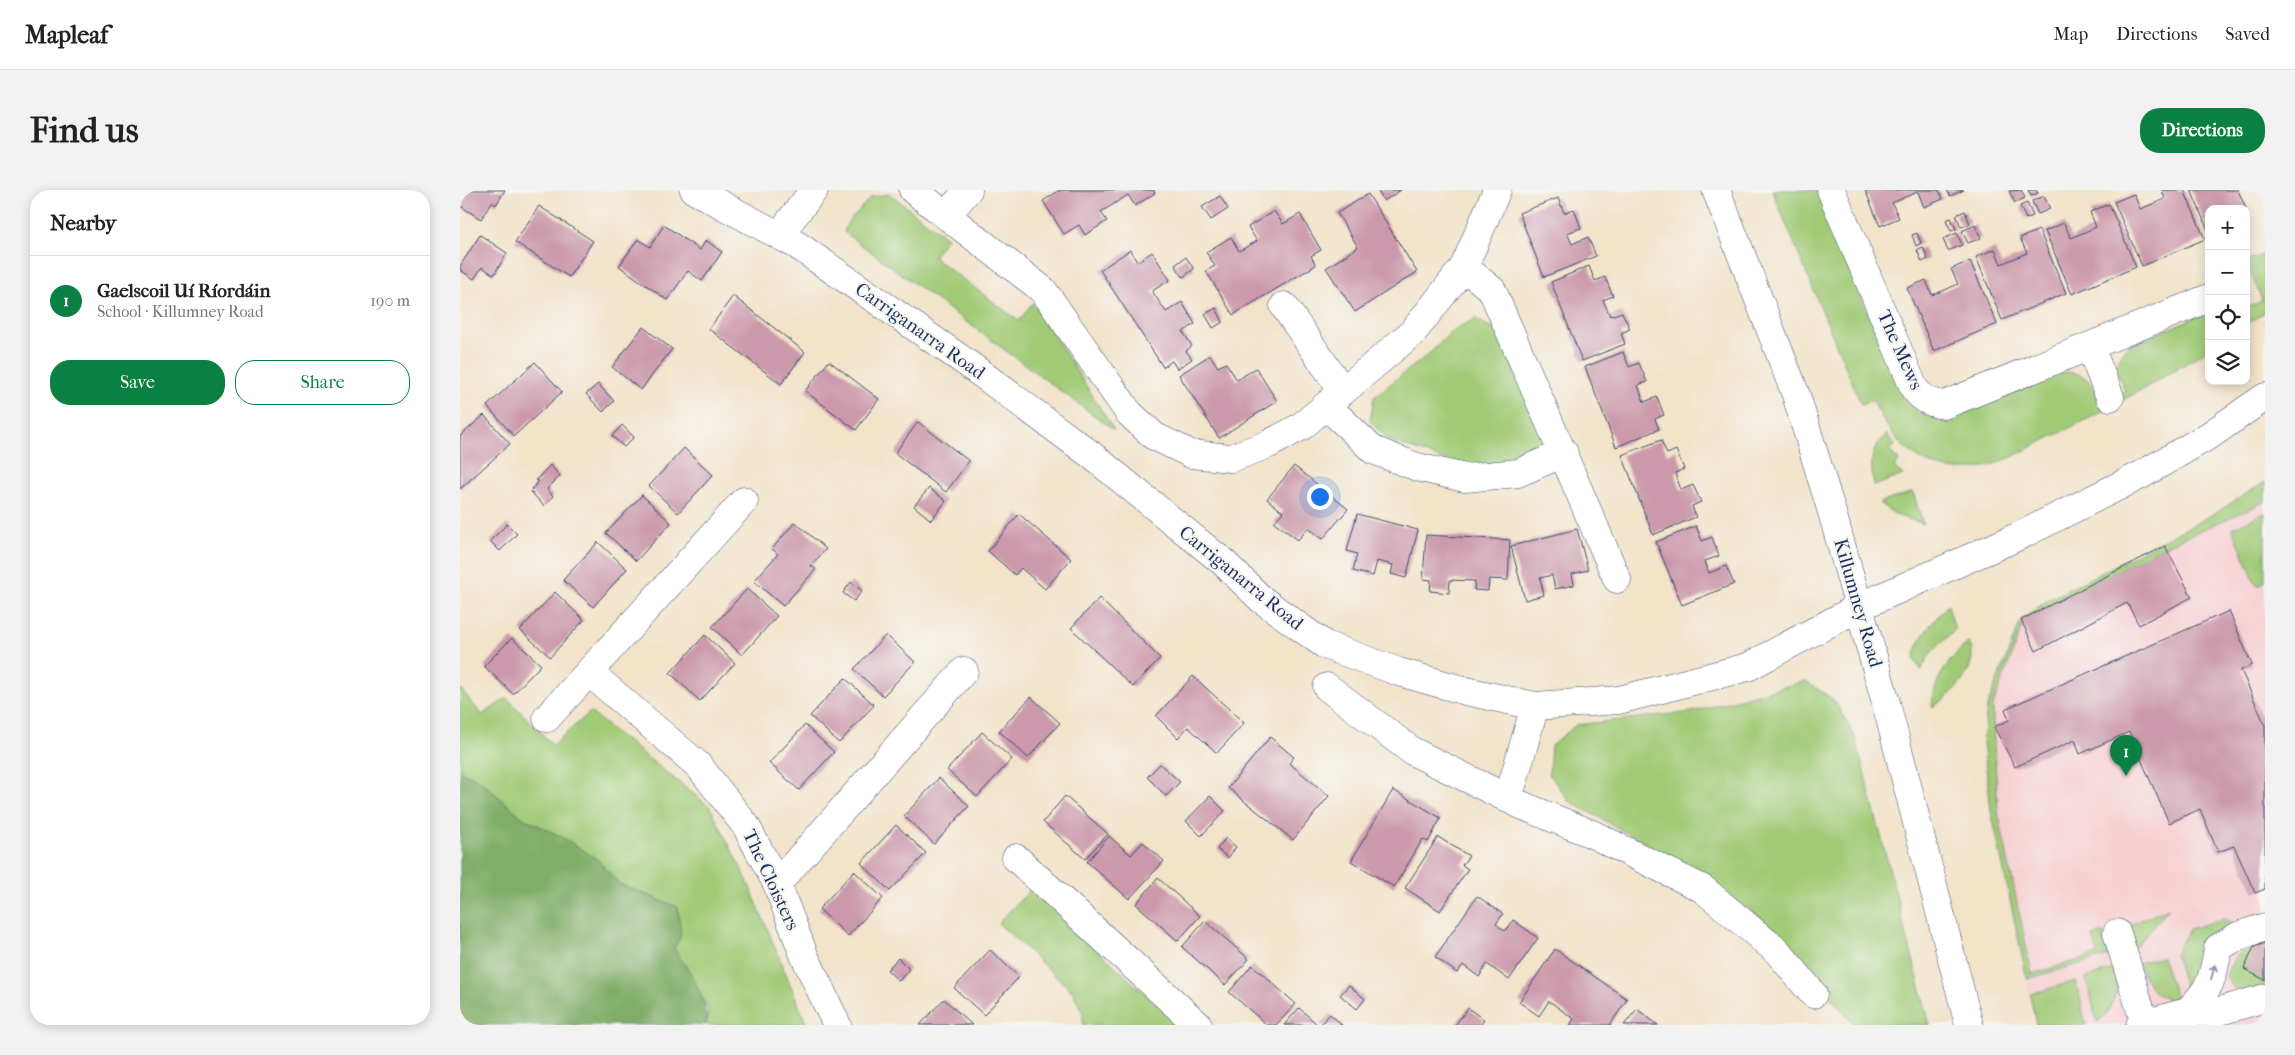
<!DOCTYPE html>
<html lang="en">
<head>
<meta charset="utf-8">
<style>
  :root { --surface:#fff; --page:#f2f2f2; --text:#222; --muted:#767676; --line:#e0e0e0; --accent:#0b8043 }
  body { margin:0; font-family:"IM FELL French Canon",serif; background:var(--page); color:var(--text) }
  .controls { position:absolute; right:15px; top:15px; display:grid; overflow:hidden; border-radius:10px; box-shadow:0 2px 12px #0003 }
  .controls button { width:45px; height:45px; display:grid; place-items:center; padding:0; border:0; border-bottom:1px solid var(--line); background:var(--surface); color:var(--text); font:25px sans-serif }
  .you { position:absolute; left:859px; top:306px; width:18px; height:18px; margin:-12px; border:4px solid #fff; border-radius:50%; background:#1a73e8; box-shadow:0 0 0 8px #1a73e833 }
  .badge { display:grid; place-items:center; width:32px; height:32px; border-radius:50%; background:var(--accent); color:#fff; font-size:16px; font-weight:700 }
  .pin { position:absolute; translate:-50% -41px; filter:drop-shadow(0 1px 2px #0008) }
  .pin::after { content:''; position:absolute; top:26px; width:18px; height:15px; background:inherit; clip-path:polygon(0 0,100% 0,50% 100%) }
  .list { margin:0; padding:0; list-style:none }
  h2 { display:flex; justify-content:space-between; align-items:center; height:65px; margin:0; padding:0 20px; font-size:21px }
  h2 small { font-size:16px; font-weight:400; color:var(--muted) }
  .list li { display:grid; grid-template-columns:32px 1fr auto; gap:15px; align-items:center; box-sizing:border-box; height:90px; padding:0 20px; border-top:1px solid var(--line) }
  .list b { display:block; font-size:19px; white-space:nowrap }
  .list p { margin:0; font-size:16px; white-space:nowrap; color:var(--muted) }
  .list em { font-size:16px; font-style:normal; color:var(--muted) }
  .actions { display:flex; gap:10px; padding:15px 20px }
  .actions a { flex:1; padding:11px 0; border:1px solid var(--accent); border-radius:20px; text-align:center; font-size:18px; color:var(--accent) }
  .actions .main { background:var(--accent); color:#fff }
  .icon { flex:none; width:28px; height:28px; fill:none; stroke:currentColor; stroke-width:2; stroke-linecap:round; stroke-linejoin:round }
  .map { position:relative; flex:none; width:1805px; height:835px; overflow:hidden; border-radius:20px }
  header { display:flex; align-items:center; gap:30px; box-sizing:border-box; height:70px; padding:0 25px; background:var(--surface); border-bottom:1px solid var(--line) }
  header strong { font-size:24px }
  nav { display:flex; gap:28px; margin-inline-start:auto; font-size:18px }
  .intro { display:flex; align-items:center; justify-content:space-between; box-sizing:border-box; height:120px; padding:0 30px }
  h1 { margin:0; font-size:35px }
  .button { padding:12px 22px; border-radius:20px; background:var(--accent); color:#fff; font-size:18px; font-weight:700 }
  main { display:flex; gap:30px; padding:0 30px }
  aside { flex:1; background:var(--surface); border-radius:20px; box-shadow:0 2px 12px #0003 }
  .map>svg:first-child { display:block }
</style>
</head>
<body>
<header>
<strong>Mapleaf</strong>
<nav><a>Map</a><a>Directions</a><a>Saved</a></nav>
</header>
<div class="intro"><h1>Find us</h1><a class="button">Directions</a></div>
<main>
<aside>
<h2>Nearby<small></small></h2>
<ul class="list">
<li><span class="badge">1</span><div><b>Gaelscoil Uí Ríordáin</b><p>School · Killumney Road</p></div><em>190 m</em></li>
</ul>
<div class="actions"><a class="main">Save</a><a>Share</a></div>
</aside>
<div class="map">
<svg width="1805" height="835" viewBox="0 0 1805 835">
  <rect width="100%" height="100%" fill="#f6f6f2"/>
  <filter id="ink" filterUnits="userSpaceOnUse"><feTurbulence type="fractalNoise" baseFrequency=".02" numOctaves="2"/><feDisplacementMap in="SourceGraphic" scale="10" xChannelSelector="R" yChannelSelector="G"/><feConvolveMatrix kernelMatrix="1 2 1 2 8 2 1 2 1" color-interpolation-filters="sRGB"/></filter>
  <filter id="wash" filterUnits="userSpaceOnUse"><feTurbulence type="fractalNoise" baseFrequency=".0096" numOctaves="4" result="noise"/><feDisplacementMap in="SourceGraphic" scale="20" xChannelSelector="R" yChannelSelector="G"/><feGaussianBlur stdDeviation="1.12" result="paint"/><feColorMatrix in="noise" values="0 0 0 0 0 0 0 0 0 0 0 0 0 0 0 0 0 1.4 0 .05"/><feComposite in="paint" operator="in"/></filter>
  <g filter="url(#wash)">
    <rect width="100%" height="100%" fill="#f2e3c9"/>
    <!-- built -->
    <path fill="#f7cfd2" d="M 1805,292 L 1805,835 L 1576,835 L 1531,620 L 1523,552 L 1527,517 L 1561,430 L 1588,410 L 1752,325 Z"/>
    <!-- green -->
    <path fill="#a0ca76" stroke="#5e7c6a" d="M 1312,0 L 1357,0 L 1442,206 C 1459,225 1473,231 1498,225 L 1605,182 C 1626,182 1634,194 1640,212 L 1665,201 L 1656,179 L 1657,172 L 1665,158 L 1749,121 L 1749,159 C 1697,192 1644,222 1589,248 C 1571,257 1553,268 1534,274 C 1520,279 1503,281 1488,279 C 1451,273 1427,243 1413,210 L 1401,214 Z
      M 430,4 L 487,48 L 473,67 L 559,131 L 573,112 L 654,240 L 384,42 L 388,32 L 411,7 Z
      M 1805,64 L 1805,122 L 1786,134 L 1786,118 L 1802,111 L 1786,71 Z
      M 1016,129 L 1043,144 L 1089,253 L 1087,263 L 1051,276 L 998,275 L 928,250 L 910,231 L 914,207 L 971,162 L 994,139 Z
      M 1427,244 L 1435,255 L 1429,260 L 1439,271 L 1434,277 L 1443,285 L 1414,296 C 1410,275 1410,258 1427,244 Z
      M 1805,292 L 1805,312 L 1705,356 L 1562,430 L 1563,434 L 1533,515 L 1533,537 L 1538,622 L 1572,784 L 1638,764 L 1633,746 L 1643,743 L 1651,765 L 1567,789 L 1531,620 L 1523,552 L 1527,517 L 1561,430 L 1588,410 L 1752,325 Z
      M 1453,302 L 1463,334 L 1436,325 L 1419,313 Z
      M 1805,323 L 1805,392 L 1797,396 L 1772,338 Z
      M 1488,415 L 1495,440 L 1470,464 L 1461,480 L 1454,469 C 1458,447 1473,431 1488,415 Z
      M 1509,452 C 1521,477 1493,506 1472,517 C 1473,490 1489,469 1509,452 Z
      M 1345,491 L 1374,510 L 1395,547 L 1470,835 L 1395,835 L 1301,728 L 1214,669 L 1109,611 L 1089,584 L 1091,556 L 1116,535 L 1232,522 Z
      M 0,498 L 22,525 L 47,508 L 93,555 L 130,522 L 250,617 L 287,690 L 347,835 L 246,835 L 248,820 L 224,774 L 214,759 L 217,717 L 159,694 L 137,669 L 102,647 L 63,628 L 19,590 L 0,581 Z
      M 571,699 L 719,835 L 623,835 L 623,824 L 613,802 L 538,733 Z
      M 1709,718 L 1675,757 L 1669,735 Z
      M 1763,729 L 1769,731 L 1771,736 L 1740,792 L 1727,805 L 1715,764 L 1729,739 Z
      M 1805,746 L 1805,753 L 1794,757 L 1805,790 L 1805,799 L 1782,803 L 1773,797 L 1766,787 C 1771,766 1788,756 1805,746 Z
      M 1702,767 L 1716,809 C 1693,812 1686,790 1678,773 Z
      M 1653,779 L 1659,798 L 1646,825 L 1637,832 L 1626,788 Z
      M 1616,791 L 1626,835 L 1576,835 L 1570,804 Z"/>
    <!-- forest -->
    <path fill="#80ae67" stroke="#4e6e62" d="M 0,581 L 19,590 L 63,628 L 102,647 L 137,669 L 159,694 L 218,717 L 221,745 L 214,759 C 229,780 248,808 246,835 L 0,835 Z"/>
    <g id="blocks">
      <!-- building -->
      <path fill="#cb99ab" d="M 0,0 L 45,0 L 36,15 L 32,12 L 21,29 L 0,16 Z
        M 600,0 L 693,0 L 695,3 L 675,16 L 668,5 L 641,22 L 647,31 L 625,45 L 619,35 L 604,44 L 583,11 Z
        M 917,0 L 941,0 L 924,11 Z
        M 1405,0 L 1479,0 L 1483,9 L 1464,17 L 1458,2 L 1445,7 L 1432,13 L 1439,28 L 1420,36 Z
        M 1487,0 L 1504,0 L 1490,6 Z
        M 1561,0 L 1565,8 L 1555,13 L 1549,1 Z
        M 1568,0 L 1576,0 L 1578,3 L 1571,6 Z
        M 1702,0 L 1724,0 L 1745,49 L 1682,76 L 1654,12 L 1674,4 L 1680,19 L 1705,9 Z
        M 1731,0 L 1778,0 L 1786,19 L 1749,19 L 1749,43 Z
        M 908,4 L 957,82 L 895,122 L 866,78 L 898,57 L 877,23 Z
        M 760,6 L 768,19 L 751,30 L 742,17 Z
        M 1584,6 L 1590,19 L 1578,24 L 1572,11 Z
        M 1098,8 L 1104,23 L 1114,19 L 1121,38 L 1107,43 L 1112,54 L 1128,47 L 1136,66 L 1084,87 L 1059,23 Z
        M 1567,13 L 1573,26 L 1566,29 L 1560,16 Z
        M 1649,14 L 1676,77 L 1612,104 L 1585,41 L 1604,33 L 1611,48 L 1636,37 L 1630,22 Z
        M 79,16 L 133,51 L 109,87 L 55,52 Z
        M 814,21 L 823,34 L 840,24 L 861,60 L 851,66 L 856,75 L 773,125 L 746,81 L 755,76 L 746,62 L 771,47 L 779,61 L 797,51 L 788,37 Z
        M 1505,21 L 1510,34 L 1501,37 L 1496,25 Z
        M 1491,28 L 1496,39 L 1491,41 L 1486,30 Z
        M 204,35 L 240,60 L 246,50 L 262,62 L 242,91 L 228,81 L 207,110 L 159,76 L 178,49 L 190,57 Z
        M 1515,35 L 1521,48 L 1508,53 L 1502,41 Z
        M 1579,40 L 1606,103 L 1542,130 L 1516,67 L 1535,59 L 1541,74 L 1567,63 L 1560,48 Z
        M 1457,43 L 1461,53 L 1456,56 L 1452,45 Z
        M 1497,43 L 1502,55 L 1488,61 L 1483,49 Z
        M 20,45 L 47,63 L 34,85 L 22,77 L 14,89 L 0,80 L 0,76 Z
        M 1463,57 L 1468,69 L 1462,72 L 1457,60 Z
        M 670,60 L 677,72 L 692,62 L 710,90 L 692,101 L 706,122 L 722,112 L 735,134 L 723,142 L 732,156 L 726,161 L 732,169 L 717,179 L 712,171 L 703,177 L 640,80 Z
        M 726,67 L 734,79 L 723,87 L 715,75 Z
        M 1510,71 L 1537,134 L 1474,161 L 1447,98 L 1466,90 L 1472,105 L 1485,100 L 1498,94 L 1491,79 Z
        M 1129,76 L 1135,91 L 1145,87 L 1153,106 L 1143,110 L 1150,126 L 1162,122 L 1170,139 L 1161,143 L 1165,154 L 1122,171 L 1091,92 Z
        M 273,106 L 345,162 L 321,194 L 249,139 Z
        M 756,118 L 763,132 L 753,138 L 745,124 Z
        M 183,137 L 212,159 L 181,200 L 152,177 Z
        M 1163,162 L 1169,177 L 1179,173 L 1187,192 L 1178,195 L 1184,212 L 1197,207 L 1204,225 L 1195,229 L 1199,239 L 1156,257 L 1125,177 Z
        M 750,165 L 758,177 L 766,173 L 777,190 L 796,178 L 817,211 L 759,248 L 719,185 Z
        M 369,171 L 419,209 L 396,240 L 345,201 Z
        M 75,172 L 102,202 L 54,246 L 27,216 Z
        M 138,194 L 154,211 L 143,222 L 126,204 Z
        M 24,225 L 50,254 L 0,299 L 0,246 Z
        M 458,232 L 509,271 L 486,302 L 435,263 Z
        M 162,235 L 174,247 L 164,257 L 152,246 Z
        M 1201,250 L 1207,264 L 1216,260 L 1224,279 L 1215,283 L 1221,300 L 1233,295 L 1241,312 L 1232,316 L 1236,327 L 1193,345 L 1162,265 Z
        M 224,258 L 253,285 L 218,323 L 189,296 Z
        M 90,275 L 100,286 L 87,299 L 93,306 L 84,316 L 70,301 L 79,291 L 76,290 Z
        M 834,276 L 888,319 L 863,349 L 848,338 L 838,350 L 814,332 L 823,322 L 807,309 Z
        M 469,298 L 486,311 L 471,330 L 454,316 Z
        M 182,305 L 211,333 L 176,371 L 146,343 Z
        M 559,324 L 611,369 L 585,399 L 561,378 L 555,385 L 528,361 Z
        M 897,324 L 958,340 L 946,388 L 931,384 L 933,375 L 917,371 L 913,386 L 893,381 L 897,364 L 887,361 Z
        M 335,332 L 366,359 L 351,376 L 356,379 L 323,416 L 294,391 L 318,364 L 312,359 Z
        M 47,334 L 57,344 L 40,361 L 30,351 Z
        M 1236,336 L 1242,351 L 1252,347 L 1259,366 L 1245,371 L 1249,383 L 1266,376 L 1274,394 L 1222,415 L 1196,352 Z
        M 1117,339 L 1128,380 L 1112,384 L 1114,395 L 1095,399 L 1092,385 L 1080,388 L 1084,405 L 1065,410 L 1051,356 Z
        M 966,345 L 1050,350 L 1048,390 L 1029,389 L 1028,401 L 1014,400 L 1015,391 L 990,390 L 989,403 L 970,401 L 971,390 L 963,389 Z
        M 138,352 L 167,379 L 133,417 L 103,390 Z
        M 1705,356 L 1732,407 L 1679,435 L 1667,413 L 1576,461 L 1561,430 Z
        M 391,392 L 402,401 L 394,411 L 383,403 Z
        M 287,399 L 317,426 L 282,465 L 252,437 Z
        M 95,402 L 124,430 L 90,467 L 60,440 Z
        M 639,408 L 700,468 L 673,497 L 611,438 Z
        M 1769,421 L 1792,475 L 1781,480 L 1805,535 L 1805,699 L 1795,703 L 1774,656 L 1758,662 L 1740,619 L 1709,633 L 1669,542 L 1620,564 L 1615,550 L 1555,577 L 1534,537 L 1549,530 L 1545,519 Z
        M 245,445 L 275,473 L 240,511 L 210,483 Z
        M 426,445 L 455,472 L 423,506 L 394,479 Z
        M 52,448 L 81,475 L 53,504 L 24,476 Z
        M 733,486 L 784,533 L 757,563 L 728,537 L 718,548 L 696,526 Z
        M 385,488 L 414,515 L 379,553 L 350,526 Z
        M 571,507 L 600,533 L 568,568 L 539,541 Z
        M 345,535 L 374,562 L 339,600 L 309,573 Z
        M 522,542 L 552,569 L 517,607 L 487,580 Z
        M 810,547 L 834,567 L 829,573 L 869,606 L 833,650 L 768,598 Z
        M 700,574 L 720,592 L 706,606 L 687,587 Z
        M 479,588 L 509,616 L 474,654 L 444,626 Z
        M 933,600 L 981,628 L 968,652 L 963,649 L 934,697 L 891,671 Z
        M 605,606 L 648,644 L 625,669 L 583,632 Z
        M 750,606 L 765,621 L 741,646 L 726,631 Z
        M 436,635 L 466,663 L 430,701 L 401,673 Z
        M 649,646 L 671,665 L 683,652 L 704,671 L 669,709 L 627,672 Z
        M 978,647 L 1009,666 L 1002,675 L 1008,679 L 980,721 L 945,698 Z
        M 766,648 L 776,657 L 768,668 L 757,659 Z
        M 394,681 L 423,708 L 388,746 L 359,719 Z
        M 698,688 L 740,726 L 718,751 L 676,714 Z
        M 1017,706 L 1043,724 L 1036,734 L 1045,741 L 1053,730 L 1078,748 L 1049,790 L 1027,774 L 1019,787 L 1003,775 L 997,783 L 975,767 Z
        M 745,731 L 789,769 L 765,795 L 722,757 Z
        M 1805,753 L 1805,790 L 1784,779 L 1794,757 Z
        M 1095,759 L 1167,809 L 1150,835 L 1110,835 L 1114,829 L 1089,811 L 1079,826 L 1059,812 Z
        M 530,760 L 559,787 L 524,825 L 494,798 Z
        M 438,768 L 449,779 L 439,791 L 427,780 Z
        M 792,775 L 836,814 L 816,835 L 807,835 L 769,802 Z
        M 889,795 L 905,809 L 897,819 L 880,805 Z
        M 484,809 L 512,835 L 460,835 Z
        M 839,818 L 858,835 L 824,835 Z
        M 1008,818 L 1024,830 L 1020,835 L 995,835 Z
        M 1177,819 L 1198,835 L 1164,835 Z
        M 870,824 L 882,835 L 860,835 Z"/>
    </g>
  </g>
  <g filter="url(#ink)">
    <use href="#blocks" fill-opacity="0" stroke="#3b4a6e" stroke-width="1"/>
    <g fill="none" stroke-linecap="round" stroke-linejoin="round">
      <!-- minor casing -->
      <g stroke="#3b4a6e" stroke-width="29">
        <path id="minor" d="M 234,0 L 337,55 L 504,171 L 630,264 L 763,372 L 801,409 L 865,455 L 939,482 L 1006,501 L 1075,516 L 1159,510 L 1288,477 L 1401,416 L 1557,347 L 1681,285 L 1750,245 L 1805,207
          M 453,0 L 583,100 L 669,223 L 694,246 L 731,264 L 771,268 L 809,254 L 842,236 L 953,142 L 1004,77 L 1037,0
          M 1256,0 L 1336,205 L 1371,319 L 1425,509 L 1509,835
          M 1371,0 L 1454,198 C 1463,210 1470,213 1484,215 L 1749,108
          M 486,26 L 508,0
          M 320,44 L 354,0
          M 1004,77 L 1032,100 L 1157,389
          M 824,116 L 882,200
          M 1630,157 L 1650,207
          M 867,216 L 913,260 L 957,277 L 1005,288 L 1058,283 L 1104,263
          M 130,483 L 239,576 L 286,636 L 317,694 L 344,765 L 377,835
          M 867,497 L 952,561 L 1061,615 L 1132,644 L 1243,699 L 1318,762 L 1353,804
          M 87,528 L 284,311
          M 1048,609 L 1075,516
          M 556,668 L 738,835
          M 317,694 L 504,481
          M 1657,743 L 1685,834
          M 1727,822 C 1750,799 1753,790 1758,758 L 1778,746 L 1805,737
          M 1680,835 L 1727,822 L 1753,823 L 1805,808"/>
      </g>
      <!-- minor -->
      <use href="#minor" stroke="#fff" stroke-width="28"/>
    </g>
    <!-- one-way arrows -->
    <defs><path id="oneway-shaft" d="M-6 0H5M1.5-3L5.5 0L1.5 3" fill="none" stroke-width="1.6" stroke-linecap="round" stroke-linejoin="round" transform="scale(1.25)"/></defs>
    <use stroke="#8d97ae" href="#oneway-shaft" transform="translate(1753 782) rotate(-75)"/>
  </g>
  <g text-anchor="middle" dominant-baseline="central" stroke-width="4.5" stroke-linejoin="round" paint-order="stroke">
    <!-- street labels -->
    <g font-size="19" fill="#1b2f5e" stroke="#f6f6f2">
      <text transform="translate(460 141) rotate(35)">Carriganarra Road</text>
      <text transform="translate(1440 160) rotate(66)">The Mews</text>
      <text transform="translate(781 388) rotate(39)">Carriganarra Road</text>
      <text transform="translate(1398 413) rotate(74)">Killumney Road</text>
      <text transform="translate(311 690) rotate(65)">The Cloisters</text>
    </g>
  </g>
</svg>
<div class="controls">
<button>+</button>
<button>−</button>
<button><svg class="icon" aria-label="locate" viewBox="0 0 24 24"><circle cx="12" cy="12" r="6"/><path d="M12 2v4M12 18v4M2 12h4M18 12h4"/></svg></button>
<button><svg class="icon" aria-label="layers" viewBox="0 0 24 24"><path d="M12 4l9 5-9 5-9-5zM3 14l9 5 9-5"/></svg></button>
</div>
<div class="you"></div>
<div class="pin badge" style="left:1666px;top:586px">1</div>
</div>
</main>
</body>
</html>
